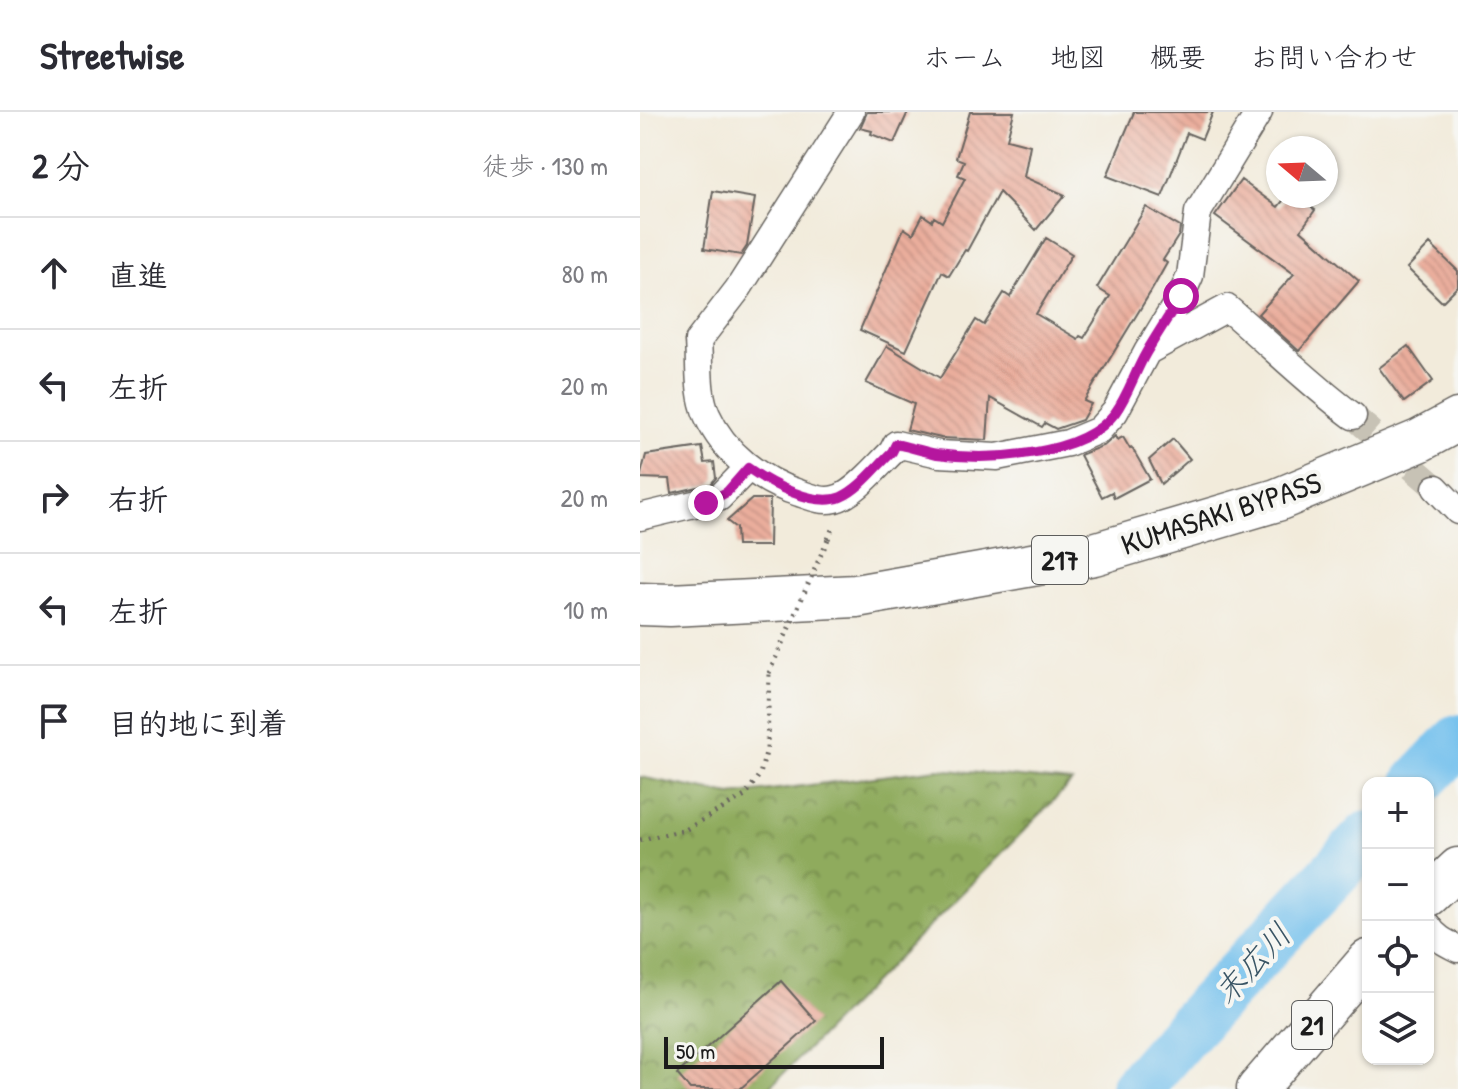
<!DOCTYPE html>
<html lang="ja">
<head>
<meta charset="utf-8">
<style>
  :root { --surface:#fff; --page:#f2f2f3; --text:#2b2b33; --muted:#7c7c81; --line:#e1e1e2 }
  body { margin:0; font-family:"Patrick Hand","Klee One",sans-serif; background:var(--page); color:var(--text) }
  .controls { position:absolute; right:24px; bottom:24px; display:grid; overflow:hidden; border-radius:16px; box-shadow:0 2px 6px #0004 }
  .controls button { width:72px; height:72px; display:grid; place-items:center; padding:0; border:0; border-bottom:2px solid var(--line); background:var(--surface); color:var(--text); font:40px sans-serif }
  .compass { position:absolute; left:626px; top:24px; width:72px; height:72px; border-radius:50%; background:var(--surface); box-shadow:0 2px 6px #0004; rotate:289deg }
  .scale { position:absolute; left:24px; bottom:20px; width:220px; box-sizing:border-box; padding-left:8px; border:4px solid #1c1c1c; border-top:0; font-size:22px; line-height:28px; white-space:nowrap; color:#1c1c1c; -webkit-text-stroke:6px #f6f6f2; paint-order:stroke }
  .stop { position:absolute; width:24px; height:24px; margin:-18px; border:6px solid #b5179e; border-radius:50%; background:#fff }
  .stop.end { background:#b5179e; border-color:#fff; box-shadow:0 2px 8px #0008 }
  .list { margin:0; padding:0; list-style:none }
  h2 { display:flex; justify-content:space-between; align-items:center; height:104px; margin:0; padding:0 32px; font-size:34px }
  h2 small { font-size:26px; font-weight:400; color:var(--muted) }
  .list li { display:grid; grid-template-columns:52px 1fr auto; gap:24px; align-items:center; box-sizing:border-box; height:112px; padding:0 32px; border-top:2px solid var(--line) }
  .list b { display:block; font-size:30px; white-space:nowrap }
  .list em { font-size:26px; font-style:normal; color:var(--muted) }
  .icon { flex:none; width:44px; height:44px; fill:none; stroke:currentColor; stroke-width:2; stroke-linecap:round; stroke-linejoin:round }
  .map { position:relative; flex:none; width:818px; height:977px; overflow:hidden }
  header { display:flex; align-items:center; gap:48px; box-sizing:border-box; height:112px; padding:0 40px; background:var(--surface); border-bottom:2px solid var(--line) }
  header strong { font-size:38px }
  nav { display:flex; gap:44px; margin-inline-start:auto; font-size:28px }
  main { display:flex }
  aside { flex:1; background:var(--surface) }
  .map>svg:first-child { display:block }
</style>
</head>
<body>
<header>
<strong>Streetwise</strong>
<nav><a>ホーム</a><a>地図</a><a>概要</a><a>お問い合わせ</a></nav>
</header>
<main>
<aside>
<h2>2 分<small>徒歩 · 130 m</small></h2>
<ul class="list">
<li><svg class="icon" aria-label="ahead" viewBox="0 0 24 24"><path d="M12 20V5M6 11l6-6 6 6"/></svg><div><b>直進</b></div><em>80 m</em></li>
<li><svg class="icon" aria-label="left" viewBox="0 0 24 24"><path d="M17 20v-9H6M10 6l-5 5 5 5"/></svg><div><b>左折</b></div><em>20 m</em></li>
<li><svg class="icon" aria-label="right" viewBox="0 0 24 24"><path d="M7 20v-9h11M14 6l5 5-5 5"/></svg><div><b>右折</b></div><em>20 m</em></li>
<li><svg class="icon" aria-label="left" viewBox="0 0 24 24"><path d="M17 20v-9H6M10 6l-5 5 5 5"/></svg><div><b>左折</b></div><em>10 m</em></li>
<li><svg class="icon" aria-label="arrive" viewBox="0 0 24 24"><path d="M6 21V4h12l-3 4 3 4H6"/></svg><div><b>目的地に到着</b></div></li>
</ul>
</aside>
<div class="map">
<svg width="818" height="977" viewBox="0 0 818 977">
  <defs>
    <pattern id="forest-crowns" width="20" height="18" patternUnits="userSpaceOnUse" patternTransform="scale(2)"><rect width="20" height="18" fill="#8fab5d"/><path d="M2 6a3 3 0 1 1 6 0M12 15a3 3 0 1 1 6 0" fill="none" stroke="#748a4c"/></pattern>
    <pattern id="building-back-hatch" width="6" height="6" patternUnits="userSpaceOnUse" patternTransform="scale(2)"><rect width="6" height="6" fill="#eaad9c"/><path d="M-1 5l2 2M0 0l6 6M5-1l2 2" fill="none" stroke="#c89486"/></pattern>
  </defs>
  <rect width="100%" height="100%" fill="#f6f6f2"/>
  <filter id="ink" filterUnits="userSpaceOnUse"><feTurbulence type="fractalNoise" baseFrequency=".0125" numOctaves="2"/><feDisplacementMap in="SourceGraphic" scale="16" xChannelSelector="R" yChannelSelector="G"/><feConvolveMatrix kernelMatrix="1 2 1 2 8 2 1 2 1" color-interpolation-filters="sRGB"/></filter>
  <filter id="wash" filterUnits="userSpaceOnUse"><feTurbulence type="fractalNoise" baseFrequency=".006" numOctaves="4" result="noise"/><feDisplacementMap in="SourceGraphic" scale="32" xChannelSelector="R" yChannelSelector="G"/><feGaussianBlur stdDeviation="1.8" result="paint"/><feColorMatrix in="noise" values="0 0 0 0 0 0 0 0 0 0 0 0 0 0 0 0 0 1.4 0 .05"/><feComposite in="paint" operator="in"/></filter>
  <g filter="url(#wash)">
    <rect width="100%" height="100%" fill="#f2ebdb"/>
    <!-- forest -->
    <path fill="url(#forest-crowns)" stroke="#56643c" stroke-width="2" d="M 298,657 L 432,670 L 128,977 L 0,977 L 0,665 L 91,683 Z"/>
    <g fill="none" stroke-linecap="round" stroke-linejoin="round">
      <!-- river -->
      <path stroke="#72c0ed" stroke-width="52" d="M 778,671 L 818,629
        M 496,977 L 547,918 L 728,725"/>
    </g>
    <g id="blocks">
      <!-- building -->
      <path fill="url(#building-back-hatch)" d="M 227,0 L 268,0 L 254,31 L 231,22 L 232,19 L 220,16 Z
        M 330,0 L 374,0 L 367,27 L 390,33 L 384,65 L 425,83 L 396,118 L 359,80 L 327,139 L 325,138 L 309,164 L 302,160 L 266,239 L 220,218 L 264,116 L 273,122 L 283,103 L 292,109 L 294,105 L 302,110 L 325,66 L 318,63 L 324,49 L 316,46 Z
        M 494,0 L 573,0 L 562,27 L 547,21 L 522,85 L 467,64 Z
        M 601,68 L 638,95 L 647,84 L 656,84 L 675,98 L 661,118 L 719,169 L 659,239 L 618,202 L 654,162 L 575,104 Z
        M 73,79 L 115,86 L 107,134 L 101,143 L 64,137 Z
        M 506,95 L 540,115 L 539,123 L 523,148 L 527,151 L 513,176 L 444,289 L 451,292 L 442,308 L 416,317 L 405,311 L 402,315 L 350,286 L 347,328 L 301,326 L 267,318 L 274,292 L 226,271 L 247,234 L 300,266 L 336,208 L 344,213 L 364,181 L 370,185 L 406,126 L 432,142 L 396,202 L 438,227 L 440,224 L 444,226 L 470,184 L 457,176 Z
        M 790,132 L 818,159 L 818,174 L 802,190 L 767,156 Z
        M 768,234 L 793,269 L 764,290 L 739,256 Z
        M 475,324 L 477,328 L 483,325 L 490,337 L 492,336 L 510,367 L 474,386 L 472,380 L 462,385 L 440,343 L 465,333 Z
        M 533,327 L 550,347 L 521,372 L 509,348 Z
        M 62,335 L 65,351 L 74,350 L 76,366 L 71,372 L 32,381 L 30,367 L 0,366 L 6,343 Z
        M 112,387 L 130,387 L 129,434 L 97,434 L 96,416 L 87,409 Z
        M 141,869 L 176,909 L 100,977 L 50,977 L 37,962 Z"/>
    </g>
  </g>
  <g filter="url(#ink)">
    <use href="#blocks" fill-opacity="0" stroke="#67645f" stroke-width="2"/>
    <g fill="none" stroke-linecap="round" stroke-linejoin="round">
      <!-- minor-tunnel -->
      <path stroke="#c7c2b5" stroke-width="26" stroke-dasharray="26 13" stroke-linecap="butt" d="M 713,304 L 796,376"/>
      <!-- minor casing -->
      <g stroke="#67645f" stroke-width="29">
        <path id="minor" d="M 211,0 L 98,177 L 58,229 C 60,253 57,280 67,303 C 84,341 120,369 159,381 C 171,385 182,390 195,387 C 214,383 238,353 252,340 L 256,332 L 299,342 L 357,345 L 428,331 L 459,318 L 475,300 L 507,240 L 541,184 L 550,164 L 558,100 L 619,0
          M 510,238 L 587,196 C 630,232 668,271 713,304
          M 796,376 L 818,399
          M 0,405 L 79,386 L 108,356
          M 788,814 C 795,826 806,831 818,837"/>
      </g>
      <!-- primary casing -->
      <g stroke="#67645f" stroke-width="43">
        <path id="primary" d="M 788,784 L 818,756
          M 617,977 L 728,848"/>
      </g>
      <!-- trunk casing -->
      <g stroke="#67645f" stroke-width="45">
        <path id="trunk" d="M 0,492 L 30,493 L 216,484 L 454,442 L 637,388 L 779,329 L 818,308"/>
      </g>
      <!-- path -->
      <path stroke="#67645f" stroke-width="5" stroke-dasharray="2 6" stroke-linecap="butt" d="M 188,427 L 193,415
        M 0,728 L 45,718 L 105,684 L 120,662 L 127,637 L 129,561"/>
      <!-- minor -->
      <use href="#minor" stroke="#fff" stroke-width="26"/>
      <!-- primary -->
      <use href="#primary" stroke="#fff" stroke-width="40"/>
      <!-- trunk -->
      <use href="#trunk" stroke="#fff" stroke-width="42"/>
      <!-- path-bridge -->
      <path stroke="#67645f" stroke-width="5" stroke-dasharray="2 6" stroke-linecap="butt" d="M 129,561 L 188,427"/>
    </g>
  </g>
  <g fill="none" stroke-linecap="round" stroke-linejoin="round" filter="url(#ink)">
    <!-- route -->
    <path stroke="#b5179e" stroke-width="10" d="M 66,391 L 87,380 L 108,356 C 129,371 175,396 201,385 C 220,377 237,354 252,340 L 256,332 C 269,335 283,339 297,342 C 348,349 442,345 475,301 C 488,283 495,260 506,241 C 517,222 530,203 541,184"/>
  </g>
  <g text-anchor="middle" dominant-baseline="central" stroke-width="8" stroke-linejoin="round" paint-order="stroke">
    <!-- shield labels -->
    <g fill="#f6f6f2" stroke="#5d5d5c" stroke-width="2">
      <rect x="392" y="424" width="56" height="48" rx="6"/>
      <rect x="652" y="889" width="40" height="48" rx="6"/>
    </g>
    <g font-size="28" font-weight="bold" fill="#1c1c1c">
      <text x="420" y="448">217</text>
      <text x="672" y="913">21</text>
    </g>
    <!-- street labels -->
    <g font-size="30" fill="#1c1c1c" stroke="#f6f6f2">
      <text transform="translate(581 401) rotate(-18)">KUMASAKI BYPASS</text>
    </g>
    <!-- water labels -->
    <g font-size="32" font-style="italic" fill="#3a5565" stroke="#f6f6f2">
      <text transform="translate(612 851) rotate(-47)">末広川</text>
    </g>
  </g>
</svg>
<div class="controls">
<button>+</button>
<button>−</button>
<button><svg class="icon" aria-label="locate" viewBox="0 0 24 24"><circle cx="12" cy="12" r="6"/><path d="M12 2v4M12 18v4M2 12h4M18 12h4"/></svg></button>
<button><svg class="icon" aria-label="layers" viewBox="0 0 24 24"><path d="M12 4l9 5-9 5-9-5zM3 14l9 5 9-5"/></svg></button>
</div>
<svg class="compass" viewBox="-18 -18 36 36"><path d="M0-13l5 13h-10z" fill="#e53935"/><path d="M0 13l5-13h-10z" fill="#7c7c81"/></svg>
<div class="scale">50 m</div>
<div class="stop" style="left:541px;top:184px"></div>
<div class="stop end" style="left:66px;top:391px"></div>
</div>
</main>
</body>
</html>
